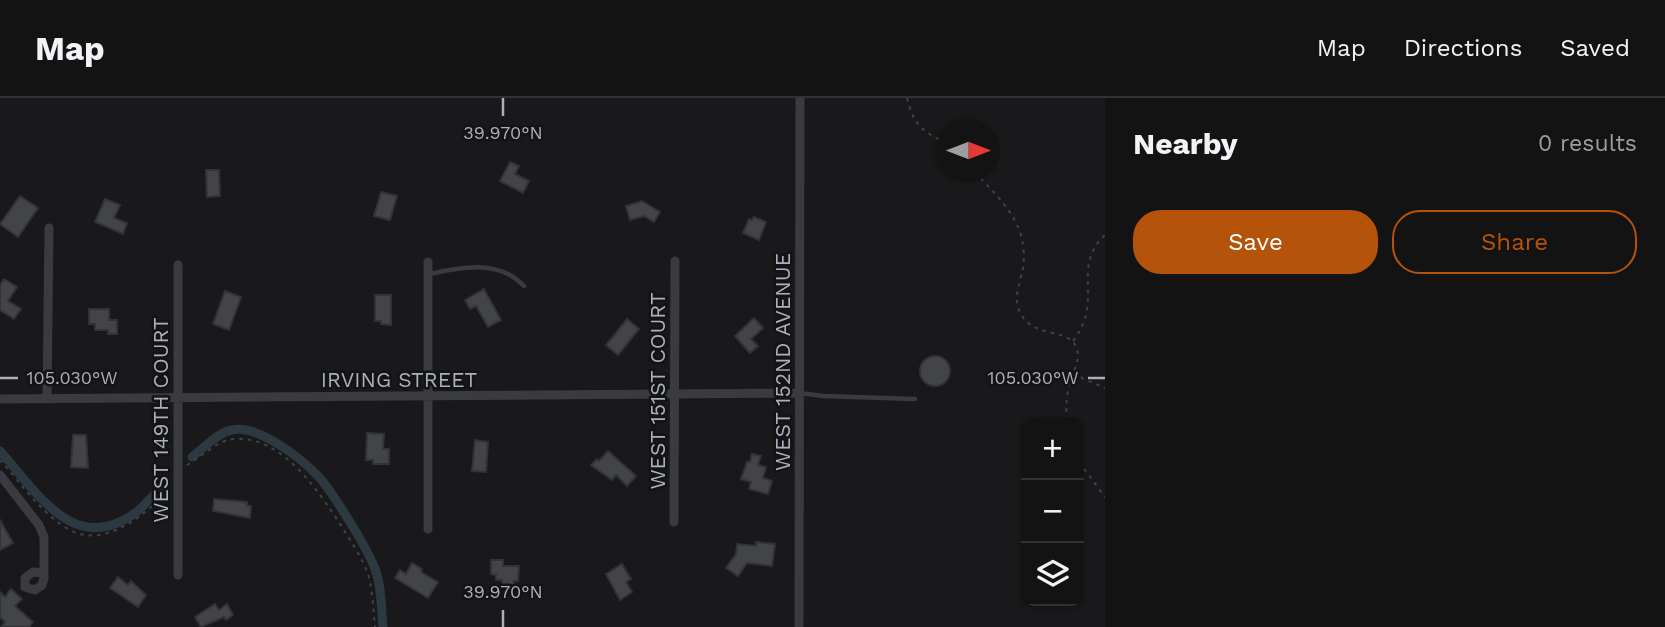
<!DOCTYPE html>
<html lang="en">
<head>
<meta charset="utf-8">
<style>
  :root { --surface:#131314; --page:#1c1c1d; --text:#f1f3f6; --muted:#9d9ea0; --line:#323234; --accent:#b45309 }
  body { margin:0; font-family:"Work Sans",sans-serif; background:var(--page); color:var(--text) }
  .controls { position:absolute; right:21px; bottom:21px; display:grid; overflow:hidden; border-radius:14px; box-shadow:0 2px 5px #0004 }
  .controls button { width:63px; height:63px; display:grid; place-items:center; padding:0; border:0; border-bottom:2px solid var(--line); background:var(--surface); color:var(--text); font:35px sans-serif }
  .compass { position:absolute; left:937px; top:21px; width:63px; height:63px; border-radius:50%; background:var(--surface); box-shadow:0 2px 5px #0004; rotate:90deg }
  .list { margin:0; padding:0; list-style:none }
  h2 { display:flex; justify-content:space-between; align-items:center; height:91px; margin:0; padding:0 28px; font-size:30px }
  h2 small { font-size:23px; font-weight:400; color:var(--muted) }
  .actions { display:flex; gap:14px; padding:21px 28px }
  .actions a { flex:1; padding:16px 0; border:2px solid var(--accent); border-radius:28px; text-align:center; font-size:24px; color:var(--accent) }
  .actions .main { background:var(--accent); color:#fff }
  .icon { flex:none; width:38px; height:38px; fill:none; stroke:currentColor; stroke-width:2; stroke-linecap:round; stroke-linejoin:round }
  .map { position:relative; flex:none; width:1105px; height:529px; overflow:hidden }
  header { display:flex; align-items:center; gap:42px; box-sizing:border-box; height:98px; padding:0 35px; background:var(--surface); border-bottom:2px solid var(--line) }
  header strong { font-size:33px }
  nav { display:flex; gap:38px; margin-inline-start:auto; font-size:24px }
  main { display:flex }
  aside { flex:1; background:var(--surface) }
  .map>svg:first-child { display:block }
</style>
</head>
<body>
<header>
<strong>Map</strong>
<nav><a>Map</a><a>Directions</a><a>Saved</a></nav>
</header>
<main>
<div class="map">
<svg width="1105" height="529" viewBox="0 0 1105 529">
  <rect width="100%" height="100%" fill="#19191b"/>
  <g fill="none" stroke-linecap="round" stroke-linejoin="round">
    <!-- canal -->
    <path stroke="#2d3941" stroke-width="9" d="M 0,353 C 38,395 75,461 138,413 C 147,405 156,394 164,386
      M 192,359 C 204,350 217,335 232,332 C 258,326 302,361 319,379 C 333,395 368,451 375,471 C 382,489 381,510 383,529"/>
  </g>
  <!-- building -->
  <path fill="#434448" stroke="#323337" stroke-width="2" d="M 510,64 L 519,68 L 515,76 L 529,83 L 523,95 L 500,83 Z
    M 206,72 L 219,72 L 220,98 L 207,99 Z
    M 381,94 L 397,98 L 390,122 L 374,118 Z
    M 20,98 L 38,110 L 18,139 L 0,126 Z
    M 105,101 L 120,107 L 114,120 L 127,125 L 123,136 L 95,124 Z
    M 642,103 L 660,114 L 654,124 L 644,118 L 630,122 L 626,108 Z
    M 754,119 L 766,124 L 759,142 L 743,135 L 749,121 L 752,122 Z
    M 4,181 L 17,189 L 8,203 L 21,211 L 14,221 L 0,212 L 0,187 Z
    M 484,191 L 501,222 L 488,229 L 476,208 L 470,211 L 465,202 Z
    M 225,193 L 241,199 L 229,232 L 213,226 Z
    M 375,197 L 391,197 L 391,227 L 381,226 L 381,223 L 375,223 Z
    M 89,211 L 109,211 L 109,222 L 117,222 L 117,236 L 108,236 L 108,232 L 95,232 L 95,226 L 89,226 Z
    M 754,220 L 763,230 L 751,241 L 758,248 L 750,255 L 735,238 Z
    M 627,221 L 639,231 L 618,257 L 606,247 Z
    M920 273a15 15 0 1 1 30 0a15 15 0 1 1-30 0Z
    M 367,335 L 384,336 L 383,351 L 389,351 L 389,366 L 373,366 L 373,362 L 366,362 Z
    M 73,337 L 86,337 L 88,370 L 71,369 Z
    M 475,342 L 488,344 L 486,374 L 472,373 Z
    M 608,353 L 636,378 L 627,388 L 616,377 L 612,382 L 591,367 L 597,361 L 599,363 Z
    M 752,356 L 761,358 L 758,367 L 766,369 L 763,380 L 772,383 L 768,396 L 749,391 L 751,384 L 741,381 L 747,364 L 750,364 Z
    M 214,401 L 247,404 L 247,408 L 251,408 L 250,420 L 213,413 Z
    M 0,422 L 13,445 L 0,452 Z
    M 756,444 L 775,446 L 772,468 L 747,465 L 738,478 L 726,470 L 736,456 L 737,446 L 756,448 Z
    M 491,462 L 503,462 L 503,468 L 519,468 L 518,483 L 514,483 L 514,488 L 502,487 L 502,482 L 496,482 L 496,477 L 491,476 Z
    M 412,465 L 422,471 L 421,474 L 438,484 L 428,500 L 395,480 L 400,472 L 406,476 Z
    M 622,466 L 631,481 L 626,484 L 632,494 L 620,502 L 606,476 Z
    M 118,479 L 128,487 L 131,483 L 146,497 L 138,509 L 110,490 Z
    M 11,491 L 22,501 L 15,508 L 33,524 L 29,529 L 1,529 L 5,524 L 0,519 L 0,494 L 5,499 Z
    M 215,506 L 219,512 L 227,506 L 233,517 L 226,522 L 224,519 L 201,529 L 195,519 Z"/>
  <g fill="none" stroke-linecap="round" stroke-linejoin="round">
    <!-- path -->
    <path stroke="#3f4248" stroke-width="2" stroke-dasharray="3.5 5" stroke-linecap="butt" d="M 907,0 C 914,28 922,33 948,46
      M 975,74 C 1001,103 1029,125 1023,170 C 1020,185 1012,202 1021,216 C 1034,241 1070,229 1077,251 C 1081,264 1070,279 1068,292 C 1066,303 1066,314 1067,324
      M 1073,243 C 1105,202 1070,169 1105,137
      M 1075,273 L 1082,280 L 1105,290
      M 0,362 C 21,385 42,417 70,432 C 105,451 147,416 169,391
      M 1079,364 L 1105,399
      M 187,367 C 201,359 218,342 234,341 C 282,337 319,394 342,429 C 351,444 362,459 368,476 C 373,493 373,511 375,529"/>
    <!-- lane -->
    <path stroke="#393b41" stroke-width="4.5" d="M 429,176 C 461,169 499,161 524,188
      M 799,295 L 823,298 L 915,301"/>
    <!-- street -->
    <path stroke="#393b41" stroke-width="9" d="M 428,164 L 428,431
      M 0,301 L 798,295
      M 47,301 L 49,130
      M 0,377 L 39,427 L 44,439 L 44,480 L 42,487 L 35,492 L 25,489 L 25,480 L 33,474 L 43,475
      M 674,424 L 675,163
      M 178,477 L 178,167
      M 799,529 L 800,0"/>
  </g>
  <!-- ticks -->
  <path fill="none" stroke="#aab0bc" stroke-width="2.5" d="M 503,0 L 503,18M 0,280 L 18,280M 1088,280 L 1105,280M 503,512 L 503,529"/>
  <g text-anchor="middle" dominant-baseline="central" stroke-width="5" stroke-linejoin="round" paint-order="stroke">
    <!-- street labels -->
    <g font-size="21" fill="#aab0bc" stroke="#141416">
      <text transform="translate(782 264) rotate(-90)">WEST 152ND AVENUE</text>
      <text x="399" y="281">IRVING STREET</text>
      <text transform="translate(657 293) rotate(-90)">WEST 151ST COURT</text>
      <text transform="translate(160 322) rotate(-90)">WEST 149TH COURT</text>
    </g>
  </g>
  <g font-size="18" text-anchor="middle" fill="#aab0bc" stroke="#141416" stroke-width="5" stroke-linejoin="round" paint-order="stroke">
    <text x="503" y="41">39.970°N</text>
    <text x="1033" y="286">105.030°W</text>
    <text x="72" y="286">105.030°W</text>
    <text x="503" y="500">39.970°N</text>
  </g>
</svg>
<div class="controls">
<button>+</button>
<button>−</button>
<button><svg class="icon" aria-label="layers" viewBox="0 0 24 24"><path d="M12 4l9 5-9 5-9-5zM3 14l9 5 9-5"/></svg></button>
</div>
<svg class="compass" viewBox="-18 -18 36 36"><path d="M0-13l5 13h-10z" fill="#e53935"/><path d="M0 13l5-13h-10z" fill="#9d9ea0"/></svg>
</div>
<aside>
<h2>Nearby<small>0 results</small></h2>
<ul class="list">
</ul>
<div class="actions"><a class="main">Save</a><a>Share</a></div>
</aside>
</main>
</body>
</html>
